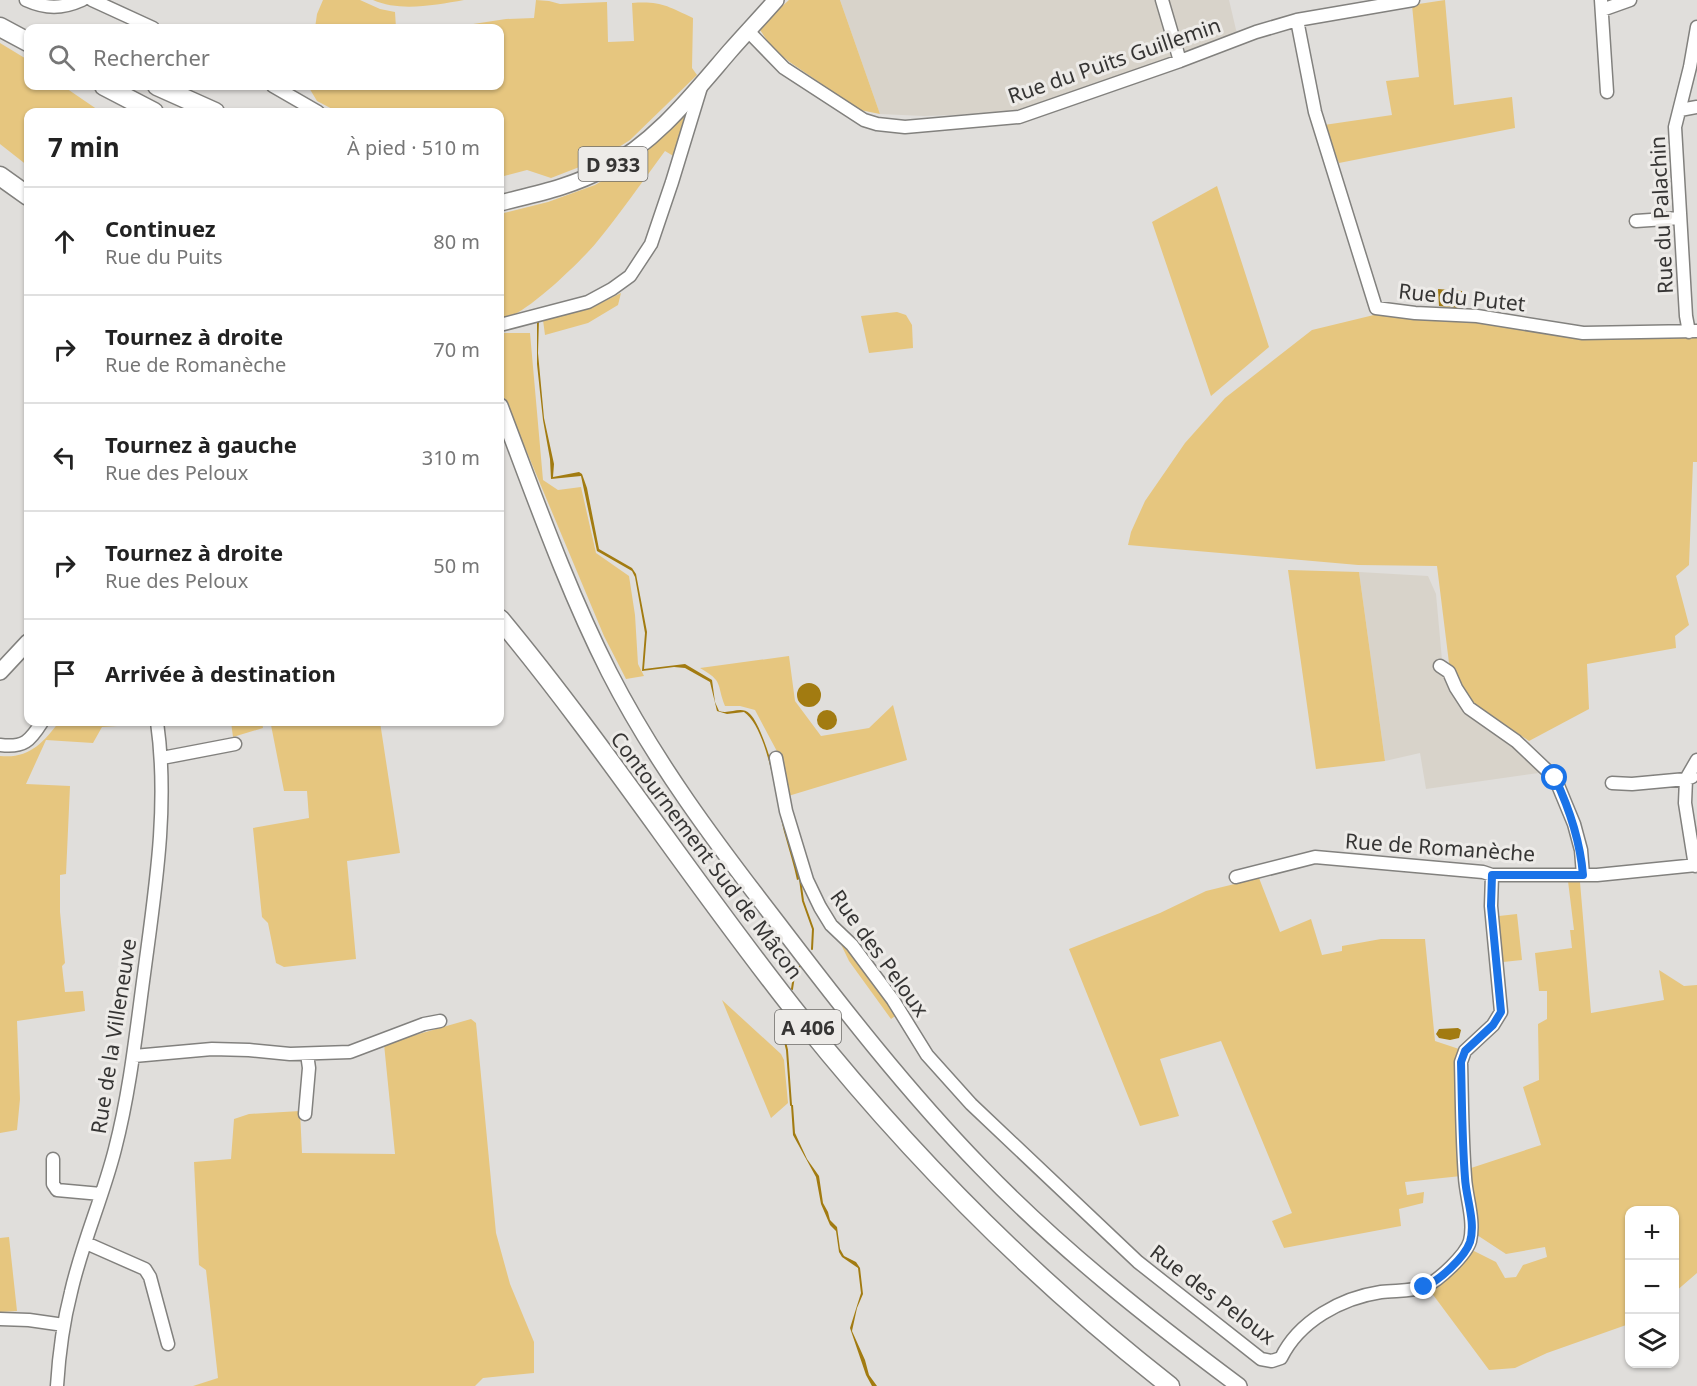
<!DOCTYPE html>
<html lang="fr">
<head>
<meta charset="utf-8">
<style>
  :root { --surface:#fff; --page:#f2f2f2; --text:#222; --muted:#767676; --line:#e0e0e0 }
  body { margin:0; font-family:"Noto Sans",sans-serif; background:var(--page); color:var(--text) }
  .controls { position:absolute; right:18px; bottom:18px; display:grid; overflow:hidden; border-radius:12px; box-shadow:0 2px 4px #0004 }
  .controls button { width:54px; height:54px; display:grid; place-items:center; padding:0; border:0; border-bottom:2px solid var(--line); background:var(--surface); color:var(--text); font:30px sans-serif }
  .stop { position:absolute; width:18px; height:18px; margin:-14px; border:4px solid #1a73e8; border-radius:50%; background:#fff }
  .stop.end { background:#1a73e8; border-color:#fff; box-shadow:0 2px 6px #0008 }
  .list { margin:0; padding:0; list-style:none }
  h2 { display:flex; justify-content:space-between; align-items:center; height:78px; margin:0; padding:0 24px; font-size:26px }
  h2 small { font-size:20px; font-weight:400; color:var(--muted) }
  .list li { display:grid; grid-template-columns:39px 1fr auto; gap:18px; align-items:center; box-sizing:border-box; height:108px; padding:0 24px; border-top:2px solid var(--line) }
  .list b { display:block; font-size:22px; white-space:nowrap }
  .list p { margin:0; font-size:20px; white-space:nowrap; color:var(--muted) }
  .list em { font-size:20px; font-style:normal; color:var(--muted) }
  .icon { flex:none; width:33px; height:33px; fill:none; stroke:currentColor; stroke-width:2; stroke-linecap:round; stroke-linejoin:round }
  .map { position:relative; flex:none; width:1697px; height:1386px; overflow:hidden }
  .search { position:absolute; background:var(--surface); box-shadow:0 2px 4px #0004; left:24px; top:24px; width:480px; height:66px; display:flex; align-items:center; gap:15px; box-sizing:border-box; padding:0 21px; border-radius:12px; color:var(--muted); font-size:22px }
  .panel { position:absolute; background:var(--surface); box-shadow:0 2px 4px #0004; left:24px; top:108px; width:480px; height:618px; border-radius:12px }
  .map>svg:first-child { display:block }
</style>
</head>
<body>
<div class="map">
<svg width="1697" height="1386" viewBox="0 0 1697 1386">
  <rect width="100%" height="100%" fill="#e0dedb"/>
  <!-- built -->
  <path fill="#d8d3ca" d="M 840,0 L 1229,0 L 1237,34 L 1029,108 L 985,114 L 924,116 L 880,114 Z
    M 1359,572 L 1428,576 L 1436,594 L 1443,671 L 1455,697 L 1546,772 L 1426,789 L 1420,753 L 1385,761 Z"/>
  <!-- green -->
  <path fill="#e6c67f" d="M 323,0 L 360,0 L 380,9 L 395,12 L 396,28 L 315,28 L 317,14 Z
    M 373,0 L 464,0 C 435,5 400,12 373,0 Z
    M 536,0 L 549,1 L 560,4 L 607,2 L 608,42 L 634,41 L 632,3 C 661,1 667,6 693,18 L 692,68 L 697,75 L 630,140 L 600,159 L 551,178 L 527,170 L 500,177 L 500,112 L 338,112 L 317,101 L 308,86 L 500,86 L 500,28 L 447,28 L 506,19 L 534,18 Z
    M 789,0 L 840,0 L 880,114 L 860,110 L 791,63 L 773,49 L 760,30 L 768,19 Z
    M 1445,0 L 1454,105 L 1512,97 L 1515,128 L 1339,163 L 1324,125 L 1392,115 L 1386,81 L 1419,77 L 1412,5 Z
    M 0,43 L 28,60 L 28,86 L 63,86 L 101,112 L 28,112 L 28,166 L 0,144 Z
    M 691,105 L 675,157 L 665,151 C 642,182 620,214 596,243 C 581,261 521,320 500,319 L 500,214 L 548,202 L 595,185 L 638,159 Z
    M 1217,186 L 1269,347 L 1211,396 L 1152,222 Z
    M 621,293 L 618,305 L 588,323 L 545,335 L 543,320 L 595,306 Z
    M 897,312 L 906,315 L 912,325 L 913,348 L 869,353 L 861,316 Z
    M 1378,314 L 1697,334 L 1697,462 L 1693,462 L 1689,565 L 1676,576 L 1689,625 L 1675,636 L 1676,648 L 1587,664 L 1589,709 L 1529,741 L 1469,700 L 1449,663 L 1437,566 L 1358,565 L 1128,545 L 1131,532 L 1145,501 L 1185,443 L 1225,398 L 1312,330 Z
    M 500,333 L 530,333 L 543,480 L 558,490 L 581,487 L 596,553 L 629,576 L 635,615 L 638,664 L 644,676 L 626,679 L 604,636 L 500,388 Z
    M 1288,570 L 1359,572 L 1385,761 L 1316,769 Z
    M 789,656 L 795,701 L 821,736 L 869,728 L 893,705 L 907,760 L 785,797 L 780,757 L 755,710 L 740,706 L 725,706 C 716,683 724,682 700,668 Z
    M 59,722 L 147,722 L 147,724 L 102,727 L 93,743 L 46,740 L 26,784 L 70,786 L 66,874 L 60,875 L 60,912 L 65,963 L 62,966 L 65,992 L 83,991 L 85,1011 L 17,1021 L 20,1099 L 17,1130 L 0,1133 L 0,756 C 29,759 43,743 59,722 Z
    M 231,722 L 262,722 L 263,728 L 233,737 Z
    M 278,722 L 380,722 L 400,853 L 347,861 L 356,959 L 284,967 L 276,963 L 268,923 L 262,917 L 253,828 L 309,818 L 307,791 L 284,791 L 271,725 Z
    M 1259,878 L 1280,932 L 1311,919 L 1322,955 L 1342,951 L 1342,946 L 1381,939 L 1425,939 L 1435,1041 L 1459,1049 L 1461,1176 L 1405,1182 L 1407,1195 L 1424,1192 L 1423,1203 L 1399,1209 L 1401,1226 L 1284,1248 L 1272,1221 L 1292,1213 L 1221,1041 L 1160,1059 L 1179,1116 L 1140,1126 L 1069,949 L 1160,913 L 1206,891 Z
    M 1568,881 L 1580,882 L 1591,1013 L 1664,1000 L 1659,970 L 1684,986 L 1697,985 L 1697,1273 L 1675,1292 L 1674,1210 L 1630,1210 L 1629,1324 L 1547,1353 L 1515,1368 L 1489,1370 L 1431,1292 L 1468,1257 L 1470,1249 L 1496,1262 L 1505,1278 L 1516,1277 L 1523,1265 L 1547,1257 L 1545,1247 L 1506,1254 L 1477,1235 L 1468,1169 L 1541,1145 L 1523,1087 L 1539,1080 L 1538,1024 L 1547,1019 L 1547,991 L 1539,991 L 1535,953 L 1572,948 L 1570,930 L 1574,930 Z
    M 1517,914 L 1522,960 L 1503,962 L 1499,916 Z
    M 836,934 L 898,1014 L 891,1019 L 849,961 Z
    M 722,1000 L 781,1054 L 784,1060 L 788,1103 L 771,1118 Z
    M 471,1019 L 476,1023 L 496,1233 L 510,1284 L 534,1342 L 534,1373 L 483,1378 L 475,1386 L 193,1386 L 218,1378 L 206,1270 L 199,1265 L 194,1162 L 231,1159 L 234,1119 L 249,1114 L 300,1111 L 302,1153 L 395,1154 L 384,1044 Z
    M 9,1237 L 17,1311 L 0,1312 L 0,1238 Z"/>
  <!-- water -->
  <path fill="#a27b11" d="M 1438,289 L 1462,291 L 1465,309 L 1439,306 Z
    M 539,319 L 538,353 L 544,418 L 554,464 L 553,477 L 579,472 L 582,474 L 587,488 L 599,549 L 632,568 L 636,574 L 647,632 L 644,669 L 685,664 L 712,680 L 715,702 L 719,711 C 730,715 741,705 750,714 C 770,734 792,847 800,879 L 797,880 C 794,865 789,850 785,835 C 777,806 769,729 744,712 L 727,714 L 717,711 L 710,682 L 685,668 L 674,667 L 642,671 L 645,633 L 635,577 L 632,571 L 597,551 L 581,476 L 551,479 L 550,459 L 543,420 L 537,364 L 537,320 Z
    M797 695a12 12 0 1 1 24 0a12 12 0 1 1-24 0Z
    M817 720a10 10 0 1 1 20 0a10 10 0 1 1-20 0Z
    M 1458,1028 L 1461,1030 L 1459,1038 L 1450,1040 L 1439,1038 L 1436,1034 L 1439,1029 Z
    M 791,1105 L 793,1105 L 795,1133 L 807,1159 L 819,1176 L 823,1203 L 828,1212 L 830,1220 L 837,1227 L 840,1249 L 844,1256 L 856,1262 L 860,1268 L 863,1294 L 857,1308 L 852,1331 L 865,1360 L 869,1375 L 877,1386 L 872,1386 L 866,1375 L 850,1328 L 861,1293 L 858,1268 L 842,1257 L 839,1252 L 836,1231 L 830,1225 L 821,1204 L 816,1177 L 793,1135 Z"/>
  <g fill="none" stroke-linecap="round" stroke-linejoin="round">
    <!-- stream -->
    <path stroke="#a27b11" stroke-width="2" d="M 800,879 L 803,901 L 813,929 L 812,949
      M 792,989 L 794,976 L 800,966
      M 782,1029 L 787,1050 L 791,1105"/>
    <!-- minor casing -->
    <g stroke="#82817e" stroke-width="15">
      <path id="minor" d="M 26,0 C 46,9 62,9 82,0
        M 92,0 L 153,28
        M 1162,0 L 1180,61
        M 1601,0 L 1607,92
        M 1602,10 L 1630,0
        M 1297,20 L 1315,112 L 1376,308 L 1415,313 L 1477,316 L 1583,333 L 1697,331
        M 748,31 L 784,68 L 864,120 L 877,124 L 905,127 L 1019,117 L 1180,61 L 1256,32 L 1297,20 L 1413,0
        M 273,86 L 318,112
        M 1680,110 L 1697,107
        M 1636,221 L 1680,218
        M 500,325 L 588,302 L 612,289 L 630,276 L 651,244 L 672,182 L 701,87
        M 1689,332 L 1686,316 L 1675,127 L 1690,67 L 1697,27
        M 1440,666 L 1449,672 L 1456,688 L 1469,708 L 1516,741 L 1555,778 L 1574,824 L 1581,850 L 1583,875
        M 0,745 C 24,748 30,741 42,722
        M 162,758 L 235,744
        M 776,758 L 786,811 L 807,880 L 820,907 L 831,925 L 852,945 L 893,1000 L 927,1055 L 971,1104 L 1138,1262 L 1261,1359 L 1272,1361 L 1281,1358 C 1299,1321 1341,1298 1381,1292 C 1396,1290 1412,1292 1426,1286 C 1439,1280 1466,1255 1470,1241 C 1475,1220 1466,1197 1465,1177 C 1462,1139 1462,1100 1461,1062 L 1465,1051 L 1493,1025 L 1501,1012 L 1491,906 L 1492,875
        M 1612,783 L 1632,784 L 1686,779 L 1692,777
        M 1695,866 L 1685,803 L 1686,779 L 1697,760
        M 1236,877 L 1315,857 L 1483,872 L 1492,875 L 1597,875 L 1697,865
        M 134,1056 L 212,1049 L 249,1050 L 290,1054 L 350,1052 L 424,1024 L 440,1021
        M 305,1114 L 309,1068 L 307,1054
        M 53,1159 L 53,1184 L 57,1190 L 101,1194
        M 86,1243 L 145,1269 L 150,1277 L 168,1344
        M 0,1319 L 29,1320 L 64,1325
        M 57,1386 C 59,1354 63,1323 71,1292 C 82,1243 103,1197 115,1149 C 130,1091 136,1033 144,974 C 155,891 169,806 157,722"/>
    </g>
    <!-- major casing -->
    <g stroke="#82817e" stroke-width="18">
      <path id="major" d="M 500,203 C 535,194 571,187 604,169 C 655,143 693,94 730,51 C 745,34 761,17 776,0
        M 500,406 C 534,495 566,587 609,672 C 655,762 715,842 777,922 C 841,1006 907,1091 981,1167 C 1059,1248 1149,1319 1239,1386
        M 0,672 L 28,642"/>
    </g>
    <!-- highway casing -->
    <g stroke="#82817e" stroke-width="21">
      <path id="highway" d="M 0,27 L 28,42
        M 104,86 L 154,112
        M 157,86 L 215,112
        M 0,176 L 28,196
        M 500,619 C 607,748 698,890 803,1021 C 911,1156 1033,1279 1170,1386"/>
    </g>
    <!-- minor -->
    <use href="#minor" stroke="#fff" stroke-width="12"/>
    <!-- major -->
    <use href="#major" stroke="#fff" stroke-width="15"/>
    <!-- highway -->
    <use href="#highway" stroke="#fff" stroke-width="18"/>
  </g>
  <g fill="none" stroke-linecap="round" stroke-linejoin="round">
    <!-- route -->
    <path stroke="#1a73e8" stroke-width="8" d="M 1424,1287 C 1439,1281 1465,1257 1470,1242 C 1476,1222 1466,1198 1465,1178 C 1462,1139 1462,1100 1461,1062 L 1465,1051 L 1493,1025 L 1501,1012 L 1491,906 L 1492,875 L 1583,875 C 1580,840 1570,810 1555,778"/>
  </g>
  <g text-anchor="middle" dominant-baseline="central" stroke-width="6" stroke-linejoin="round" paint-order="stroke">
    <!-- shield labels -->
    <g fill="#edebe8" stroke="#6d6c6a" stroke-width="1.5">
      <rect x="578.5" y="147" width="69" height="34" rx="4.5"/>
      <rect x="775" y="1010" width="66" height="34" rx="4.5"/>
    </g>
    <g font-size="20" font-weight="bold" fill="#363534">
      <text x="613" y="164">D 933</text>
      <text x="808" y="1027">A 406</text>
    </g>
    <!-- street labels -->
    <g font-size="21" fill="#363534" stroke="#edebe8">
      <text transform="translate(1114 60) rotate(-19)">Rue du Puits Guillemin</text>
      <text transform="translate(1661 215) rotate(-93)">Rue du Palachin</text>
      <text transform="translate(1462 297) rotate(6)">Rue du Putet</text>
      <text transform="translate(1440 847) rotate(4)">Rue de Romanèche</text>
      <text transform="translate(707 855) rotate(53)">Contournement Sud de Mâcon</text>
      <text transform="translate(880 953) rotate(54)">Rue des Peloux</text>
      <text transform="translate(113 1036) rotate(-81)">Rue de la Villeneuve</text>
      <text transform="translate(1213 1294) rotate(37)">Rue des Peloux</text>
    </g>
  </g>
</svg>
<div class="controls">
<button>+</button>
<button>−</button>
<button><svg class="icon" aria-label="layers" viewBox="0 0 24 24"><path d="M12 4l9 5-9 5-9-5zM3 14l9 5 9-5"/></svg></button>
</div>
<div class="stop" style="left:1555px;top:778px"></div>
<div class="stop end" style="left:1424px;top:1287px"></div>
<div class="search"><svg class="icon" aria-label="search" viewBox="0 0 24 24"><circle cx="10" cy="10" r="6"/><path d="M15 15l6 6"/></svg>Rechercher</div>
<section class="panel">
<h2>7 min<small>À pied · 510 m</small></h2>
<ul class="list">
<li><svg class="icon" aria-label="ahead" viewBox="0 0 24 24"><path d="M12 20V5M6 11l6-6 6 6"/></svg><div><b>Continuez</b><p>Rue du Puits</p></div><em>80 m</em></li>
<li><svg class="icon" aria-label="right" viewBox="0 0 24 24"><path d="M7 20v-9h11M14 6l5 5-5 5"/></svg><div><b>Tournez à droite</b><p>Rue de Romanèche</p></div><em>70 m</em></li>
<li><svg class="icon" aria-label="left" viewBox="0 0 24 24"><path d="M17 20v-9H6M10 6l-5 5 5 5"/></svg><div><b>Tournez à gauche</b><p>Rue des Peloux</p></div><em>310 m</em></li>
<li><svg class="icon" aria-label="right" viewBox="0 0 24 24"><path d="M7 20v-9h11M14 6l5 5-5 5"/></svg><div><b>Tournez à droite</b><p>Rue des Peloux</p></div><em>50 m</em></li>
<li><svg class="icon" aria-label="arrive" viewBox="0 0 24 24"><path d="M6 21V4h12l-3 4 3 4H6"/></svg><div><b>Arrivée à destination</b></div></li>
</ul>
</section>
</div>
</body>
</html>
